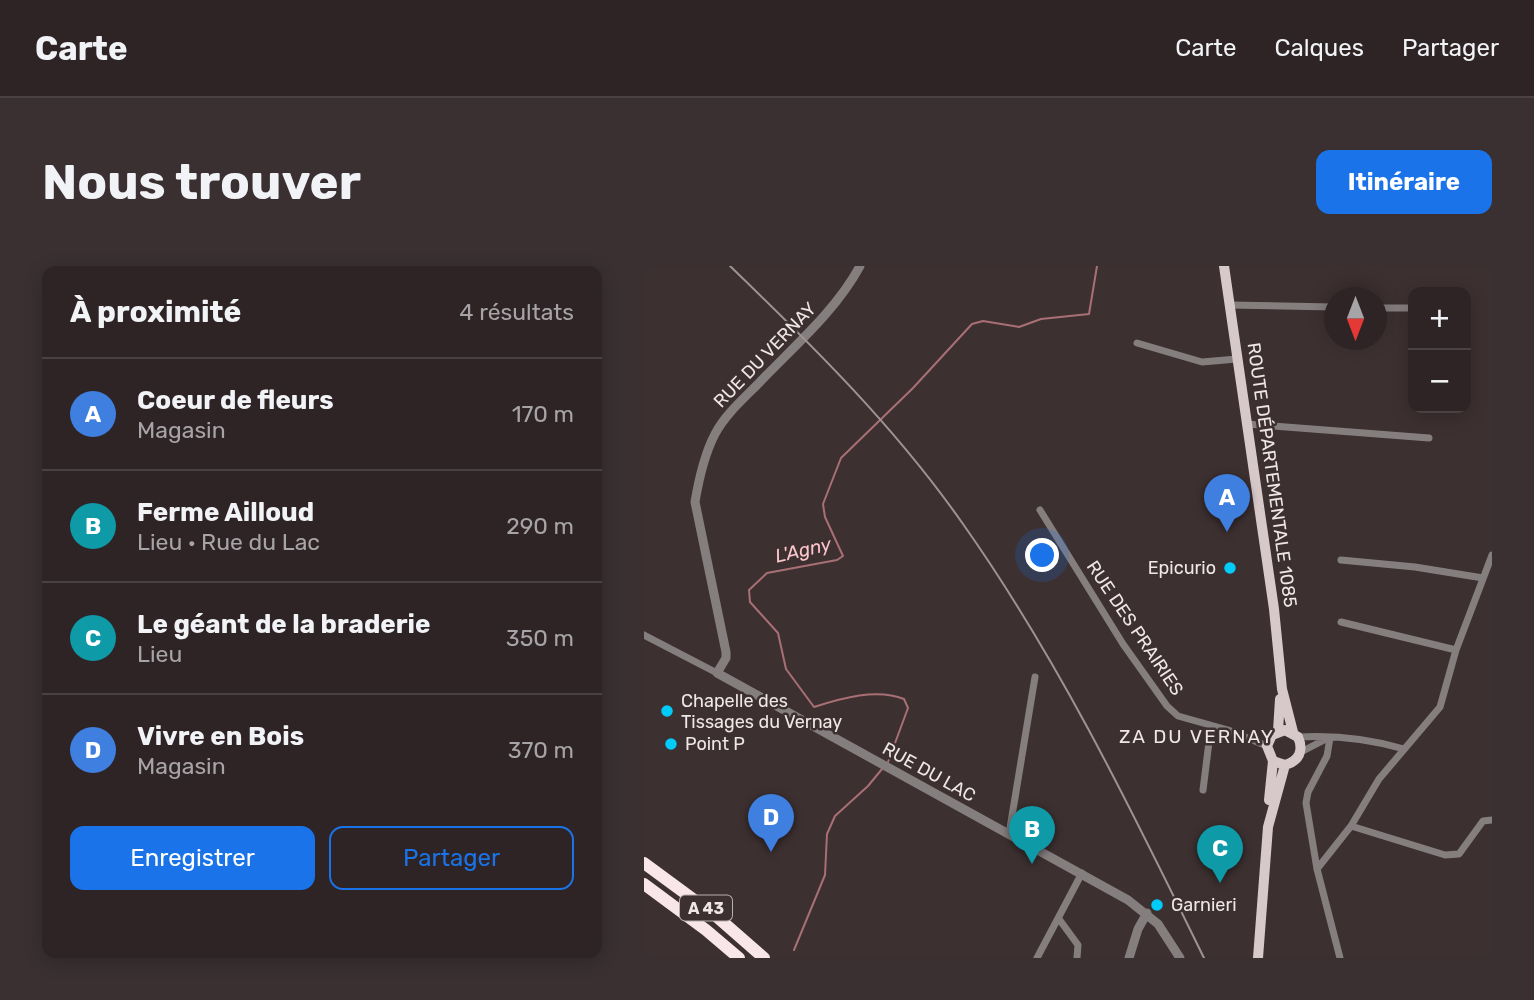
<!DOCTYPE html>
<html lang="fr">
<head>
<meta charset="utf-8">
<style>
  :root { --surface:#2e2425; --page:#3a3032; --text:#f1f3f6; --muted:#a7a4a7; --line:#494142; --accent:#1a73e8 }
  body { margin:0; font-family:Rubik,sans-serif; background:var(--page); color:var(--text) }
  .controls { position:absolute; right:21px; top:21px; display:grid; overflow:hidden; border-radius:14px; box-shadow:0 4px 18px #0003 }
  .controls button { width:63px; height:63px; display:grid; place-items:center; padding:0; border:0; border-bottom:2px solid var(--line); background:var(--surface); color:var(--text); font:35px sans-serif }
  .compass { position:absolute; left:680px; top:21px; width:63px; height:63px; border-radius:50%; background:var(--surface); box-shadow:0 4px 18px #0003; rotate:180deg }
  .you { position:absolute; left:399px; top:290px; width:24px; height:24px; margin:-18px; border:5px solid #fff; border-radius:50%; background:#1a73e8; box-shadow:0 0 0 10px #1a73e833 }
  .badge { display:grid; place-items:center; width:46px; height:46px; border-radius:50%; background:var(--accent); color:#fff; font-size:23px; font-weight:700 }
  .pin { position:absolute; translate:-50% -58px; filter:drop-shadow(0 2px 4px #0008) }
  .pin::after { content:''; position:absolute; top:37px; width:24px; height:21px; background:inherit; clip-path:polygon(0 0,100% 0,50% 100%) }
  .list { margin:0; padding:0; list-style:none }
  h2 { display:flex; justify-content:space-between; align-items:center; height:91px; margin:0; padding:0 28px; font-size:30px }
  h2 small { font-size:23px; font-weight:400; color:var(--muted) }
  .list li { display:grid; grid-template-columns:46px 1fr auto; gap:21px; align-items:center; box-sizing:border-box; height:112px; padding:0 28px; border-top:2px solid var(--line) }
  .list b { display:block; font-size:26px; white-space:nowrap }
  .list p { margin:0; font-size:23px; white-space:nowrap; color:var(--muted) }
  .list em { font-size:23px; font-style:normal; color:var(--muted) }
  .actions { display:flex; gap:14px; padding:21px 28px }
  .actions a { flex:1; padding:16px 0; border:2px solid var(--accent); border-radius:14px; text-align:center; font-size:24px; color:var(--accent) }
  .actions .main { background:var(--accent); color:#fff }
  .map { position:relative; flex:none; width:848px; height:692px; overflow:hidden; border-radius:14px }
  header { display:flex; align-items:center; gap:42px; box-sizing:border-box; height:98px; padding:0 35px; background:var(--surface); border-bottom:2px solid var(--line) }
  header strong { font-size:33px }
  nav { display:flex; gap:38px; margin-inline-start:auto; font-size:24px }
  .intro { display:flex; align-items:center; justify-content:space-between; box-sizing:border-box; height:168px; padding:0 42px }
  h1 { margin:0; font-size:49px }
  .button { padding:18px 32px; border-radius:14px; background:var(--accent); color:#fff; font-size:24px; font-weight:700 }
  main { display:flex; gap:42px; padding:0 42px }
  aside { flex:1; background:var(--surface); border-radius:14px; box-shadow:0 4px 18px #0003 }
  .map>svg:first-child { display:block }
</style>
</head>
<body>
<header>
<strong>Carte</strong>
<nav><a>Carte</a><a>Calques</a><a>Partager</a></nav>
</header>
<div class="intro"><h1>Nous trouver</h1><a class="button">Itinéraire</a></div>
<main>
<aside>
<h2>À proximité<small>4 résultats</small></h2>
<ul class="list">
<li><span class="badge" style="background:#3f7fe0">A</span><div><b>Coeur de fleurs</b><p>Magasin</p></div><em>170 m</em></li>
<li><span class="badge" style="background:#0f9aa8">B</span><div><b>Ferme Ailloud</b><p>Lieu · Rue du Lac</p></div><em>290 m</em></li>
<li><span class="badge" style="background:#0f9aa8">C</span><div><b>Le géant de la braderie</b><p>Lieu</p></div><em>350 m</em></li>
<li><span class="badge" style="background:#3f7fe0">D</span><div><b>Vivre en Bois</b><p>Magasin</p></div><em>370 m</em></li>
</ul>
<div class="actions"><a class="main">Enregistrer</a><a>Partager</a></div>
</aside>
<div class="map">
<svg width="848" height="692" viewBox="0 0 848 692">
  <rect width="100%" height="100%" fill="#3d3031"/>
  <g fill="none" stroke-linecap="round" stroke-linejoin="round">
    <!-- stream -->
    <path stroke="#a86f75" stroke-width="2" d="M 244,496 L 264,442 L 260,433 C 233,422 198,432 170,441 L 142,403 L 134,367 L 106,336 L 105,324 L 123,307 L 193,294 L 199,290 L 181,251 L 179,238 L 197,192 L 269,122 L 328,58 L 339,55 L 375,61 L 397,53 L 445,48 L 453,0
      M 150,684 L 181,609 L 183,568 L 191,550 L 224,520 L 238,503"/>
    <!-- minor -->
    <path stroke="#857e7f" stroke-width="7" d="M 585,39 L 690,41
      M 732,42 L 769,42
      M 493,77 L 558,96 L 593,93
      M 603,158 L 785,172
      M 396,244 L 479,378 L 523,440 L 534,450 L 584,464 L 623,480
      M 697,294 L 771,301 L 839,312
      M 697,356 L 812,384
      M 0,369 L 73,407
      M 654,471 C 690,469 726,473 760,483
      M 686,472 L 683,490 L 664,526 L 662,537 L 673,603 L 696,692
      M 657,486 L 682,473
      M 559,524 L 567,460
      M 707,560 L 801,589 L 815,588 L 839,555 L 848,554
      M 365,568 L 391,411
      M 673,603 L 707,560 L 735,513 L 796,441 L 812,384 L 848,289
      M 415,653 L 434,679 L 433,692
      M 393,692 L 438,607"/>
    <!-- tertiary -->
    <path stroke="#857e7f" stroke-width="9" d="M 216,0 C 191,46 149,81 113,119 C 98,134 81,149 71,168 C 60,189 55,212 51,236 L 82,386 L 82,392 L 73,407 L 484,634 L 514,658 L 536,692
      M 485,692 L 494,663 L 503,647"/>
    <!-- primary -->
    <path stroke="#d7c9ca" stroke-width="10" d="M 580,0 L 630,343 L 638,423 L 649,466
      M 634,465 L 636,433
      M 625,534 L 629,495
      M 614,692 L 624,561 L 641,499 C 655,495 660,485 654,471 L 641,464 L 628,469 L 623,480 L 629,495 L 641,499"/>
    <!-- motorway -->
    <path stroke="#f8e6e8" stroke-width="12" d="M 0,597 L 72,650 L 120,692
      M 0,618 L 62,664 L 95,692"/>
    <!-- rail -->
    <path stroke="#9e9394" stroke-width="2" d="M 86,0 C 170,81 252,162 319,258 C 415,394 487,543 560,692"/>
  </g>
  <!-- markers -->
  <g fill="#00cbf9" stroke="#3d3031" stroke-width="2.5">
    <circle cx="586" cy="302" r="7"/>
    <circle cx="23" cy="445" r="7"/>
    <circle cx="27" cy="478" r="7"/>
    <circle cx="513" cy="639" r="7"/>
  </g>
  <g text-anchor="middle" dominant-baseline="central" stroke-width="5" stroke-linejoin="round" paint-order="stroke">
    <!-- shield labels -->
    <rect fill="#3d3031" stroke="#baafb0" stroke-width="2" x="36" y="629.5" width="52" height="25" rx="5"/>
    <g font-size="16" font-weight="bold" fill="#efe6e7">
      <text x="62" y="642">A 43</text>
    </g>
    <!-- street labels -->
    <g font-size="18" fill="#efe6e7" stroke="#3d3031">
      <text transform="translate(121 89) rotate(-46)">RUE DU VERNAY</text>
      <text transform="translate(628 209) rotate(82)">ROUTE DÉPARTEMENTALE 1085</text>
      <text transform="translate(491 362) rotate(56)">RUE DES PRAIRIES</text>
      <text transform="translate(285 506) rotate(29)">RUE DU LAC</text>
    </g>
    <!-- poi labels -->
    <g font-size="18" fill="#efe6e7" stroke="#3d3031" text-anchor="start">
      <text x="572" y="302" text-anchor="end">Epicurio</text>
      <text x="37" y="435">Chapelle des<tspan x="37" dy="21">Tissages du Vernay</tspan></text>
      <text x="41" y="478">Point P</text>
      <text x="527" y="639">Garnieri</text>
    </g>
    <!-- water labels -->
    <g font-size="19" font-style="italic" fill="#fcc6cb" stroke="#3d3031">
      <text transform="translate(159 284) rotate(-13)">L'Agny</text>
    </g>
    <!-- neighbourhood labels -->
    <g font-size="19" letter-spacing="2" fill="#efe6e7" stroke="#3d3031">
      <text x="553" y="470">ZA DU VERNAY</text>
    </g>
  </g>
</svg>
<div class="controls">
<button>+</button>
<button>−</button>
</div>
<svg class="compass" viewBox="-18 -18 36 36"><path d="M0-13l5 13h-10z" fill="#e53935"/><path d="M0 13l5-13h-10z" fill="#a7a4a7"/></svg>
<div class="you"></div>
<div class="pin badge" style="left:583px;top:266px;background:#3f7fe0">A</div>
<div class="pin badge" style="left:388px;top:598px;background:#0f9aa8">B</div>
<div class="pin badge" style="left:576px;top:617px;background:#0f9aa8">C</div>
<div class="pin badge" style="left:127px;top:586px;background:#3f7fe0">D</div>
</div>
</main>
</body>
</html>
